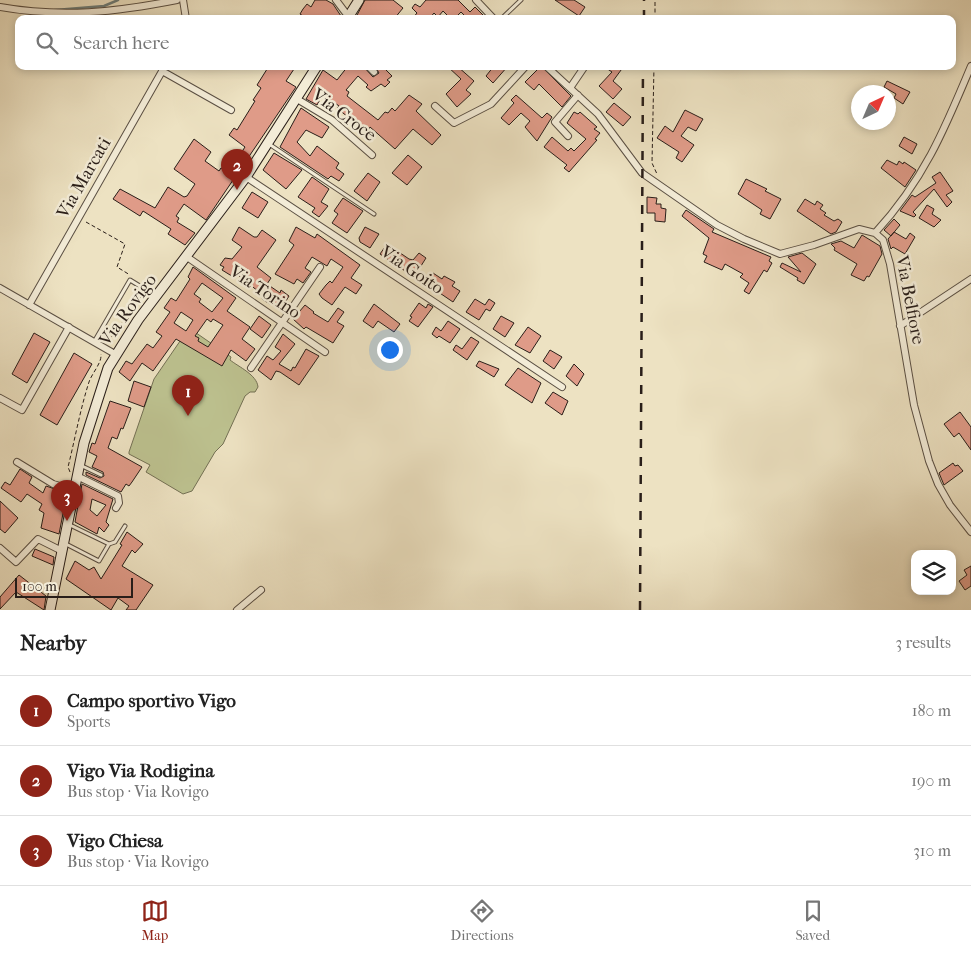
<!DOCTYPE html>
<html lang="en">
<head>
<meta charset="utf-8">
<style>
  :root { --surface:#fff; --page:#f2f2f2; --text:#222; --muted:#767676; --line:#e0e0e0; --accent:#8f2418 }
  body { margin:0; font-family:"IM FELL French Canon",serif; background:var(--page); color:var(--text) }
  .controls { position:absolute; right:15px; bottom:15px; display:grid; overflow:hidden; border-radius:10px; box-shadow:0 2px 8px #0003 }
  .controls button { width:45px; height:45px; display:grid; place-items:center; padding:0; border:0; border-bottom:1px solid var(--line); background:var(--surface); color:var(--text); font:25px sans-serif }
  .compass { position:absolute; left:851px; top:85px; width:45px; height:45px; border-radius:50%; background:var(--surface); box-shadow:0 2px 8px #0003; rotate:44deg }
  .scale { position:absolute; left:15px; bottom:12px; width:118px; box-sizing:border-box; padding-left:5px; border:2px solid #291e19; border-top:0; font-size:14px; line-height:18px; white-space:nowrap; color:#291e19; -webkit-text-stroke:4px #f3ecd7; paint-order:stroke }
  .you { position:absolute; left:389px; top:349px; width:18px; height:18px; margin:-12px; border:4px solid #fff; border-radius:50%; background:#1a73e8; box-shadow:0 0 0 8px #1a73e833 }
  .badge { display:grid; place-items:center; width:32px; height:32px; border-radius:50%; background:var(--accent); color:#fff; font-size:16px; font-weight:700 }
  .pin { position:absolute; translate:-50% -41px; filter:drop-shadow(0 1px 2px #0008) }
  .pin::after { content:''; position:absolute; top:26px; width:18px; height:15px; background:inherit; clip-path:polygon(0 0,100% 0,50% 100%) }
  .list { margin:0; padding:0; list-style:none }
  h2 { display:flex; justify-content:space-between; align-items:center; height:65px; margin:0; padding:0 20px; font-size:21px }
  h2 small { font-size:16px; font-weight:400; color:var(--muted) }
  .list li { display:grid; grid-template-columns:32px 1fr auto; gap:15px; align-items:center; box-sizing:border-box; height:70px; padding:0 20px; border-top:1px solid var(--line) }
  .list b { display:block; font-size:19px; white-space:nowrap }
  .list p { margin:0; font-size:16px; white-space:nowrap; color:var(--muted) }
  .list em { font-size:16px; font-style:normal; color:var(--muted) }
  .icon { flex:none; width:28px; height:28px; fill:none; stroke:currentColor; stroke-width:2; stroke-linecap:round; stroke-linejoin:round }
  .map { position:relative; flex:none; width:971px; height:610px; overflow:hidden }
  .search { position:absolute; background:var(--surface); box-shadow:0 2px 8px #0003; left:15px; right:15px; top:15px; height:55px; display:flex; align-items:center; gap:12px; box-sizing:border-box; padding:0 18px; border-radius:10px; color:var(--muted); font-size:19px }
  .sheet { height:275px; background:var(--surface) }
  nav { display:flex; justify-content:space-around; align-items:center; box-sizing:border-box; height:70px; border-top:1px solid var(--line); background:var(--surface); font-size:14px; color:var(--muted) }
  nav a { display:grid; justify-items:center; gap:2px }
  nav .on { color:var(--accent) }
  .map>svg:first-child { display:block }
</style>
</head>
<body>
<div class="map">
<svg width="971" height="610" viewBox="0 0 971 610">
  <rect width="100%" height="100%" fill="#ede2c2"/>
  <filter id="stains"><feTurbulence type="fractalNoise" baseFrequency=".004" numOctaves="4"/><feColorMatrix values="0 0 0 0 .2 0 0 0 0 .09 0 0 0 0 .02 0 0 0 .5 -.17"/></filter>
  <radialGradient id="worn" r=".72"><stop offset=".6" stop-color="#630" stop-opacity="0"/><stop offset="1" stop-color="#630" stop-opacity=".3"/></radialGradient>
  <!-- green -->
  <path fill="#bdc290" stroke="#737054" d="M 189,328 L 231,357 L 230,360 C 239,367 257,375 258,387 L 255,392 L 250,392 L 245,396 L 223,444 L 215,452 L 192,491 L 183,494 L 146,472 L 150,465 L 129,454 L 129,452 L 154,379 Z"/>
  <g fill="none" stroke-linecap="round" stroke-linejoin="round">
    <!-- stream -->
    <path stroke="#6d7d7a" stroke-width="2.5" d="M 55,10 L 104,6 L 118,0"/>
  </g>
  <!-- building -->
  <path fill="#df9b88" stroke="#291e19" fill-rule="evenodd" d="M 315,0 L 326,0 L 333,4 L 341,16 L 340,19 L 301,19 L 303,16 L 300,14 L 303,9 L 307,4 L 311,7 Z
    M 365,0 L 393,0 L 403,8 L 394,19 L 359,19 L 356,17 Z
    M 426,0 L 458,0 L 470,12 L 475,7 L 487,19 L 464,19 L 466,17 L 461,12 L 454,19 L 451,19 L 443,11 L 438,17 L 434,13 L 429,19 L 412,19 L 417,13 L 412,8 L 415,4 L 420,7 Z
    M 555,0 L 574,0 L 585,7 L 579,16 Z
    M 269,66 L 296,66 L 286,81 L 296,87 L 206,220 L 184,204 L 176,216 L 179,218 L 177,222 L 195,233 L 185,245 L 168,234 L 171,229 L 143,211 L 140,216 L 113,199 L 120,189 L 155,208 L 168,187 L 184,197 L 187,196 L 195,184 L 174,169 L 194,139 L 211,152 L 205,161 L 219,171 L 221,168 L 224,169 L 231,160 L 235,162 L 245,147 L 229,135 L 234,128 L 237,130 L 255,101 L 253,100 L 261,88 L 257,85 Z
    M 348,66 L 363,66 L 373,77 L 379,73 L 375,66 L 382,66 L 392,76 L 387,80 L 390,82 L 385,87 L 381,84 L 371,91 L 366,87 L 368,85 L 358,76 L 346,90 L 349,92 L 347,96 L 378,120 L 385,112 L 388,113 L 392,108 L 395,111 L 409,95 L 422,104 L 416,111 L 441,135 L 432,145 L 413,129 L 395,149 L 370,127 L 367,132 L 343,113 L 337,108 L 339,106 L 323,94 L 317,105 L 306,99 L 323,70 L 337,80 Z
    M 447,66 L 457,66 L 474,81 L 466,90 L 471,94 L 457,107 L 446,94 L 461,79 Z
    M 494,66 L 508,66 L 493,83 L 486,76 Z
    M 541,66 L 571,96 L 562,107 L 539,84 L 534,90 L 525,82 Z
    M 603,66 L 624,66 L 613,81 L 622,89 L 613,99 L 599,86 L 612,72 Z
    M 887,81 L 910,92 L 903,104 L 894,98 L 896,94 L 884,87 Z
    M 516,95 L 542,118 L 547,113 L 552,117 L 537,141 L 525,127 L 530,121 L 521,113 L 509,125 L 501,118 L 514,103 L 511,100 Z
    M 614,103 L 631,117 L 623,126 L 606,112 Z
    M 301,108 L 329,127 L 322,138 L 306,130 L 297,142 L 310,156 L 317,146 L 339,163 L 336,168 L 344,174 L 339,181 L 331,176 L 328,179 L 280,147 Z
    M 685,110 L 703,119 L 696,131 L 688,127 L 681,136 L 694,145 L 682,162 L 676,158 L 679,152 L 657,138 L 665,126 L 673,132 Z
    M 574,112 L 578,114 L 580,112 L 597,127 L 594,129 L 600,133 L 595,139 L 597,140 L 569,172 L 564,168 L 567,165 L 544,147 L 552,137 L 568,151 L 571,148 L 574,151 L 586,139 L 567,123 Z
    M 904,137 L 917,144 L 912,154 L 899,146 Z
    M 274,153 L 302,170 L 286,189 L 263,170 Z
    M 408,155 L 422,167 L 407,185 L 392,173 Z
    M 887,160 L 897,165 L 899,161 L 903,164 L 904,162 L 916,170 L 905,187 L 881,168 Z
    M 940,172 L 953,191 L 946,195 L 952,202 L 947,207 L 934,189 L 913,212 L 916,215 L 914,217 L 900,211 L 912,195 L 915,197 L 936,183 L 932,177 Z
    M 368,173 L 380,182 L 367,201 L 354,191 Z
    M 312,177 L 329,189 L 321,202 L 328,206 L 319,217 L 312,212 L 315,208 L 298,197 Z
    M 746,179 L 767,189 L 765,191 L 781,199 L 770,219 L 760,214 L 762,210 L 738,194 Z
    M 252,192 L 268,202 L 258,218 L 242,208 Z
    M 647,197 L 657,198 L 656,204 L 661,204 L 661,208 L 666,209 L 665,222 L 655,221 L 655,213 L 647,213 Z
    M 343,198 L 363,211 L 347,233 L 332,223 L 338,214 L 334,211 Z
    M 805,199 L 815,205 L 817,201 L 823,205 L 820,209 L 826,213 L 824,215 L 834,221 L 838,219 L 842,222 L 836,232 L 831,234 L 797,211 Z
    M 927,205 L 934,209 L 932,214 L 941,220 L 934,227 L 919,218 Z
    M 686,210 L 714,229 L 712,232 L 771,257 L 769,261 L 772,263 L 767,272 L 764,270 L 749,294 L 744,291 L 749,283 L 740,277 L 743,274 L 725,264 L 722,270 L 704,262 L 707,256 L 703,254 L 709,238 L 682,216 Z
    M 894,219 L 900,225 L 891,236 L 884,230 Z
    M 239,227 L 254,237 L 257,237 L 262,230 L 276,240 L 257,267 L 271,278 L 267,284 L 280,293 L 281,290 L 289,296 L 283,306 L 281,305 L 279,308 L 271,302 L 270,304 L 262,299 L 264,296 L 238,275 L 235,278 L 222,270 L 224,267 L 220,265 L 225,258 L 232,259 L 242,247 L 232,240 Z
    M 296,227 L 315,238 L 317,234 L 360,265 L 351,278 L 362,285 L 356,294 L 345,287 L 332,305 L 322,298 L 319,294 L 326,285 L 330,281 L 332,283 L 343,267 L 331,259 L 327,266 L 312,257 L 305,268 L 311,272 L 303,283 L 297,279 L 294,284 L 275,274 L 294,245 L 289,241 Z
    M 365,227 L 379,234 L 370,248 L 360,242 L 359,238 Z
    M 894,232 L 906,239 L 910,233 L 915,237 L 905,254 L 893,247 L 891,249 L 888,239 Z
    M 862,235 L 880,246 L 882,254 L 869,277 L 867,276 L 864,281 L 851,275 L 857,264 L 834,250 L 835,248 L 831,244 L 841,241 L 854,248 Z
    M 387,244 L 409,259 L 413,260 L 419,253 L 426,258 L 414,277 L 380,254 Z
    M 802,253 L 816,264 L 804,284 L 797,280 L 798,278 L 780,267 L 782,263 L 801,272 L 788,257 Z
    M 193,267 L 236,298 L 227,311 L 250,327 L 242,339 L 255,349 L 246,361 L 231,350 L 222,366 L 176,339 L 153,371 L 142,363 L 130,381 L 119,372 L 126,361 L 132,364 L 147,344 L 153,348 L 162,336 L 156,332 L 170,312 L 164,308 L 171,298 L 176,301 L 190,279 L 188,277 ZM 202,283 L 223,298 L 212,312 L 199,302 L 201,299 L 194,294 ZM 181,312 L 193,320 L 186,331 L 174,323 ZM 207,319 L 211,322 L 213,319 L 223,325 L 208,347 L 198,341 L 199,338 L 195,336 Z
    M 433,273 L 442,279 L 444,276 L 455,282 L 452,286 L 460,291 L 453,302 L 425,283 Z
    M 475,299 L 485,305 L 489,299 L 495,303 L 490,311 L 486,309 L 479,320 L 466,312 Z
    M 419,303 L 426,308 L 428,304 L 433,307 L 418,327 L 409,321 L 412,317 L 410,316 Z
    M 374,304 L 400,324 L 394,332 L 378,321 L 373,328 L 363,321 Z
    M 305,305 L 314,312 L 313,313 L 328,322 L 338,308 L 344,312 L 337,322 L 344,326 L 333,343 L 306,327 L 304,329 L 293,319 Z
    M 259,316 L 271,325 L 262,338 L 250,329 Z
    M 501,316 L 514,323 L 505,337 L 493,329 Z
    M 448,321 L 460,329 L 450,343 L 439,336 L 437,338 L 432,334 L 436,327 L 441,331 Z
    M 528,327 L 541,336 L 530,353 L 515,345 Z
    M 34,333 L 50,342 L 27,383 L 12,374 Z
    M 283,334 L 295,344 L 279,364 L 291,371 L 293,367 L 295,368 L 306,349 L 319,356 L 299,385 L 280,372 L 276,371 L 271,380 L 258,370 L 267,356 L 273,360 L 281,351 L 275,347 Z
    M 471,337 L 479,342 L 467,360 L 453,350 L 456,345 L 462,349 Z
    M 550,350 L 562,357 L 554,369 L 543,361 Z
    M 74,353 L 92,364 L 57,425 L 40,415 Z
    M 479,361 L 499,369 L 494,377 L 476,366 Z
    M 574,364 L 584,374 L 577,386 L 566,376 Z
    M 518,368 L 541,383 L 532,403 L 505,385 Z
    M 134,381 L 151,387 L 144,407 L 128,401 Z
    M 553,392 L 568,401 L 562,415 L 545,403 Z
    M 110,401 L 131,408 L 123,429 L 121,428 L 117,439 L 112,437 L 108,448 L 142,467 L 132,482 L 129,486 L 126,484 L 121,492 L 86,475 L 86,472 L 100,478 L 104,476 L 103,472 L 92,467 L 97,456 L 89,452 L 92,443 L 95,444 Z
    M 960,412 L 971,427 L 971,450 L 959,433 L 954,437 L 944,424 Z
    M 953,463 L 955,466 L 958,465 L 963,471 L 944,485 L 939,473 Z
    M 20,469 L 32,477 L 29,483 L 43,493 L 46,486 L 67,493 L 59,534 L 41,528 L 44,513 L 39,510 L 42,504 L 27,494 L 21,502 L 1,488 L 5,482 L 10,485 Z
    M 82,484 L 113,499 L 106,522 L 109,525 L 104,532 L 99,527 L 97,534 L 75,522 ZM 92,499 L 106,505 L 97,516 L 90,510 Z
    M 0,501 L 18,518 L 5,533 L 0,529 Z
    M 127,532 L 143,544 L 135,553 L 132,550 L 122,566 L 153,585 L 136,610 L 126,610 L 129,606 L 118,598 L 111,610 L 66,579 L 75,561 L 89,570 L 94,567 L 101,579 L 122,545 L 120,544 Z
    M 35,549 L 54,557 L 53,565 L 32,556 Z
    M 971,566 L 971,586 L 965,590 L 959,581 L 967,575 L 964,570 Z
    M 19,575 L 46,596 L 44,610 L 16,592 L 0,609 L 0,597 Z"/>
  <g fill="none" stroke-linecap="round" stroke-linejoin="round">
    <!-- lane casing -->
    <g stroke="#5a4f43" stroke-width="5">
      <path id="lane" d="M 501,19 L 521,0
        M 269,144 L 374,214
        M 94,342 L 130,280 L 156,296
        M 80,465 L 101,475
        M 64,543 L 99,561 L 109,544 L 70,525
        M 109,544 L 115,542 L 125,526"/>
    </g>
    <!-- street casing -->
    <g stroke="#5a4f43" stroke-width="8">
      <path id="street" d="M 183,0 L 186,19
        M 336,0 L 348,16
        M 476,0 L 494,19
        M 0,7 C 62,18 116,12 177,0
        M 368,66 L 374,72
        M 546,66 L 598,114 L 642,173 L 717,225 L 744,239 L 780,254 L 814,245 L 859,229 L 875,233 L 883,240 L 890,264 L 914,405 L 929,461 L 938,484 L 950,505 L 971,532
        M 162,71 L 231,110
        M 570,88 L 585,66
        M 297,99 L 332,120 L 372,155
        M 435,106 L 454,123 L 491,104 L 526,66
        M 568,136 L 555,122 L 578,95
        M 246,177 L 562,387
        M 875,233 C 923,181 944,131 971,66
        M 187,257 L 325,352
        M 0,288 L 115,354
        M 29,305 L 165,66
        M 900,326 L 971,279
        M 251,368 L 320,267
        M 0,398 L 22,410 L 69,327
        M 17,462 L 53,484 L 74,490
        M 77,476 L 118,496 L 119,503 L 116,508
        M 0,548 L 16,562 L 38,539 L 62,551
        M 237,610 L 261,590"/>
    </g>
    <!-- secondary casing -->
    <g stroke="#291e19" stroke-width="11">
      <path id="secondary" d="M 347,19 L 359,0
        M 50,610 L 84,443 L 108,368 L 138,320 L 246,177 L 317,66"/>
    </g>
    <!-- path -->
    <path stroke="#291e19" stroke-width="1" stroke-dasharray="4 2.5" stroke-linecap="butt" d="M 655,19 L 655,0
      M 654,66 L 652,163 L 657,174
      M 86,222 L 125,244 L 117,267 L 130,275
      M 128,320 L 125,318 L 143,294
      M 108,342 L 125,318
      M 70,472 L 68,467 C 75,439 80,410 89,382 C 92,373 102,363 101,354"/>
    <!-- lane -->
    <use href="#lane" stroke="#f3ecd7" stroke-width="3"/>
    <!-- street -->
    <use href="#street" stroke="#f3ecd7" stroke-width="6"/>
    <!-- secondary -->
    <use href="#secondary" stroke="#f3ecd7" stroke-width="9"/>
    <!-- rail -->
    <path stroke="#291e19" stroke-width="2.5" stroke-dasharray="9 9" stroke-linecap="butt" d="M 644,19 L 644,0
      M 640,610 L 643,66"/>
  </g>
  <g text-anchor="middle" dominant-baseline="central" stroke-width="5" stroke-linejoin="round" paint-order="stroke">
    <!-- street labels -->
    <g font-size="18" fill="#291e19" stroke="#f3ecd7">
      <text transform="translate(344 115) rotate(37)">Via Croce</text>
      <text transform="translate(84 178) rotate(-60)">Via Marcati</text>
      <text transform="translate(412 270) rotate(34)">Via Goito</text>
      <text transform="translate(265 292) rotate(34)">Via Torino</text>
      <text transform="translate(910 300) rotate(79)">Via Belfiore</text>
      <text transform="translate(128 310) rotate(-54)">Via Rovigo</text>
    </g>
  </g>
  <rect width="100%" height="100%" filter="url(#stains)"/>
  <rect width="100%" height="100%" fill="url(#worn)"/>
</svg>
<div class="controls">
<button><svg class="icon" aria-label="layers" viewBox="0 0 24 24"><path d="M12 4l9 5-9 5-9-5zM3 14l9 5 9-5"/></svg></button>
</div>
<svg class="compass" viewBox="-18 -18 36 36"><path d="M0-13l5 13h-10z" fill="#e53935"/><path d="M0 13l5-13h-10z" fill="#767676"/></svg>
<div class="scale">100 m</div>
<div class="you"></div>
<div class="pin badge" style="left:188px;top:416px">1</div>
<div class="pin badge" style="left:237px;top:190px">2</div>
<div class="pin badge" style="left:67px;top:521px">3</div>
<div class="search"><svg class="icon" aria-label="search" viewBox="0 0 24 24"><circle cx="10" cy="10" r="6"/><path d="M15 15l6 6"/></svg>Search here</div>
</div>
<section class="sheet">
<h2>Nearby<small>3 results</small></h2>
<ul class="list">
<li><span class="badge">1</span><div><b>Campo sportivo Vigo</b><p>Sports</p></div><em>180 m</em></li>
<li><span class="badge">2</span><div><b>Vigo Via Rodigina</b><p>Bus stop · Via Rovigo</p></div><em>190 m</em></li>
<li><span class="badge">3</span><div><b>Vigo Chiesa</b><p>Bus stop · Via Rovigo</p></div><em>310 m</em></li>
</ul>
</section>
<nav>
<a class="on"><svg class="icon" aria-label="map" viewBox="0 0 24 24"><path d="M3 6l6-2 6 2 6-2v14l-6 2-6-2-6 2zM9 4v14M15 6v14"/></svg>Map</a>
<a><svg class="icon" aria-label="directions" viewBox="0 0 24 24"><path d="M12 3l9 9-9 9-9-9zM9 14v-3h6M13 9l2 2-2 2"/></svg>Directions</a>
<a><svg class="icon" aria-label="saved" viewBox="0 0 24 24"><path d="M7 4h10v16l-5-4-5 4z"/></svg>Saved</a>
</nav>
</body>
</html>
